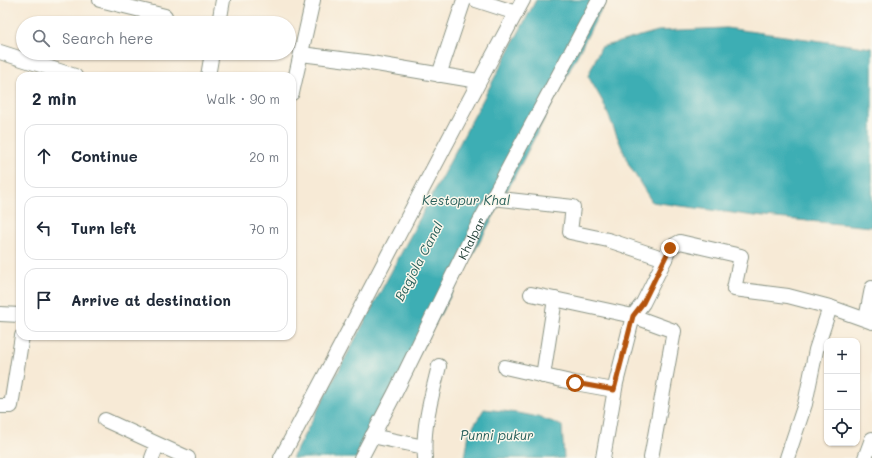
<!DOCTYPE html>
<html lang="en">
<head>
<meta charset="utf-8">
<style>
  :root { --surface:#fff; --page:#f6f6f7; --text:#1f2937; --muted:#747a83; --line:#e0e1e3 }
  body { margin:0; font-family:Mali,sans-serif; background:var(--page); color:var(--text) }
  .controls { position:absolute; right:12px; bottom:12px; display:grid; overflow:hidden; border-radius:8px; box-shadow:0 1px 3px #0004 }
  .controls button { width:36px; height:36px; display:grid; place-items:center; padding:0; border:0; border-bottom:1px solid var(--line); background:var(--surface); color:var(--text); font:20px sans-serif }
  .stop { position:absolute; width:12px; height:12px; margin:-9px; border:3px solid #b45309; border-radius:50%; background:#fff }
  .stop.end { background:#b45309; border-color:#fff; box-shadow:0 1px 4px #0008 }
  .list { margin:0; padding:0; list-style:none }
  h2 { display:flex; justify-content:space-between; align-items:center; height:52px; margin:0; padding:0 16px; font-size:17px }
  h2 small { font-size:13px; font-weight:400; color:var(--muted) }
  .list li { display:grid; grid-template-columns:26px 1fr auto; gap:12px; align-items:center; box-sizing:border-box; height:64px; margin:0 8px 8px; padding:0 8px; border:1px solid var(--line); border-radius:12px }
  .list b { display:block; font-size:15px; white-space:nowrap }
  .list em { font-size:13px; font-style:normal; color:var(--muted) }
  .icon { flex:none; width:22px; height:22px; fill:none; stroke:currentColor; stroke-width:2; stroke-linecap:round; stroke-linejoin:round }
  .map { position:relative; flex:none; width:872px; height:458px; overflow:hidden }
  .search { position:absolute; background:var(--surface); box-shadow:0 1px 3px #0004; left:16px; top:16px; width:280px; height:44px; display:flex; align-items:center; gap:10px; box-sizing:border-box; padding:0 14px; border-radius:22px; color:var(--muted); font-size:15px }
  .panel { position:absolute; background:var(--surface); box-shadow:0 1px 3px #0004; left:16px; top:72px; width:280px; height:268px; border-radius:12px }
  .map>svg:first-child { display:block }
</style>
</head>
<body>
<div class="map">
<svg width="872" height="458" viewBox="0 0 872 458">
  <rect width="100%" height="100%" fill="#fbf7ec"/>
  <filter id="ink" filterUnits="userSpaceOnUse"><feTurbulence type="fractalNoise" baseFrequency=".025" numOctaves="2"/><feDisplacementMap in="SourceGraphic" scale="8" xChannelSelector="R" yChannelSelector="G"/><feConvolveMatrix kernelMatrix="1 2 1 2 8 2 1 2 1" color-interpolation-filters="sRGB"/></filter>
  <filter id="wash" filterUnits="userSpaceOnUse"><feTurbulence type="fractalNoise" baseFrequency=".012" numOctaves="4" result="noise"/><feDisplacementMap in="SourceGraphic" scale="16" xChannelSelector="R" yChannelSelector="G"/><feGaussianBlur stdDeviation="0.9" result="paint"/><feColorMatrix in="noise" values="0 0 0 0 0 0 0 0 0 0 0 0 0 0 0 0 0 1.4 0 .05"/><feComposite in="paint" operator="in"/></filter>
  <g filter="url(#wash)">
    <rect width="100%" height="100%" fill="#f7ead6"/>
    <!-- water -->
    <path fill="#3caeb4" stroke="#2e7674" d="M 536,0 L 606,0 L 497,210 L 362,458 L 292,458 Z
      M 726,28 L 872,48 L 872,227 L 755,216 L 652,202 L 629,165 L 603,102 L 588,76 L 601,47 L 658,31 Z
      M 484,409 C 510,412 539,414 562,426 L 564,458 L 465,458 L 469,433 Z"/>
  </g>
  <g filter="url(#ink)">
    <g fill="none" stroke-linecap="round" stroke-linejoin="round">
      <!-- minor casing -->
      <g stroke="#8b9485" stroke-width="16">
        <g id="minor">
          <path d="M 100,0 L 165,16"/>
          <path d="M 476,0 L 516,13"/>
          <path d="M 219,23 L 223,0"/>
          <path d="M 0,52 L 75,76"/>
          <path d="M 301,54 L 365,62 L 478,81"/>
          <path d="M 439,75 L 464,0"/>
          <path d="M 208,76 L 212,53"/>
          <path d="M 292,93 L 313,0"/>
          <path d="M 492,198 L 573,207 L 570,232 L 608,240 L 665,259 L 669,248 L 680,242 L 741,256 L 734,289 L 788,296 L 830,307 L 872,322"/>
          <path d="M 531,294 L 633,316 L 616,383 L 603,458"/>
          <path d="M 0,314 L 20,315"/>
          <path d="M 866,319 L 872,288"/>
          <path d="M 505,367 L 575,383 L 614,390"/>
          <path d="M 543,376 L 555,299"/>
          <path d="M 0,406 L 11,406 L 22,336"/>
          <path d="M 105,420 L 188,458"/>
          <path d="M 372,436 L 424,447"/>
          <path d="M 152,458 L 157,445"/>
          <path d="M 281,458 C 363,306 440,152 523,0"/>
          <path id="s1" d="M 361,458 L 395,393 L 473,234 L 599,0"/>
          <path d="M 425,458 C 422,428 432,395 439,366"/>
          <path d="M 651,458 L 674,331 L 633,316 L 643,303 L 665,259"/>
          <path d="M 787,458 L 805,404 L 816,350 L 830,307"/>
          <path d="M 865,458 L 872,439"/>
        </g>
      </g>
      <!-- minor -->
      <use href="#minor" stroke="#fff" stroke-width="14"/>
    </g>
  </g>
  <g fill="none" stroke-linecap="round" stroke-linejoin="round" filter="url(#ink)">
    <!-- route -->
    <path stroke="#b45309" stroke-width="5" d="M 575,383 L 614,390 L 633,316 L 643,303 L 670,248"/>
  </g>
  <g text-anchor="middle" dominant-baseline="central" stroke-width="3" stroke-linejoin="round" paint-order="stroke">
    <!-- street labels -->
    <g font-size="12" fill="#1f3d34" stroke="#fbf7ec">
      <text stroke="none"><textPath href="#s1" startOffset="246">Khalpar</textPath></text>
    </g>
    <!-- water labels -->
    <g font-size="13" font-style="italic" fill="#285f5a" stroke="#fbf7ec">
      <text x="466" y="199">Kestopur Khal</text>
      <text transform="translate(418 261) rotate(-62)">Bagjola Canal</text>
      <text x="497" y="434">Punni pukur</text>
    </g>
  </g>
</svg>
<div class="controls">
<button>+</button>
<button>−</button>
<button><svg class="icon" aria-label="locate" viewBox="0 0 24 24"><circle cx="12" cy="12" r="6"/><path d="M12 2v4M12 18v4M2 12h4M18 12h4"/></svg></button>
</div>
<div class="stop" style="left:575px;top:383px"></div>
<div class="stop end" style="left:670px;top:248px"></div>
<div class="search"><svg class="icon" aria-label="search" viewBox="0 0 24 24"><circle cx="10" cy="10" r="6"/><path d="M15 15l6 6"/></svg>Search here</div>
<section class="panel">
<h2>2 min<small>Walk · 90 m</small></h2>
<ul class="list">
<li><svg class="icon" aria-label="ahead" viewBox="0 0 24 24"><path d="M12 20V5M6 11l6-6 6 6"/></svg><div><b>Continue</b></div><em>20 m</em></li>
<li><svg class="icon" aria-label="left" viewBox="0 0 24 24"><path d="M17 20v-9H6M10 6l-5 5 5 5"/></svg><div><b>Turn left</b></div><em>70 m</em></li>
<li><svg class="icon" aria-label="arrive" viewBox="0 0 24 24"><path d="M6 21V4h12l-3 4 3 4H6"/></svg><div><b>Arrive at destination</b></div></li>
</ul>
</section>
</div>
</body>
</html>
